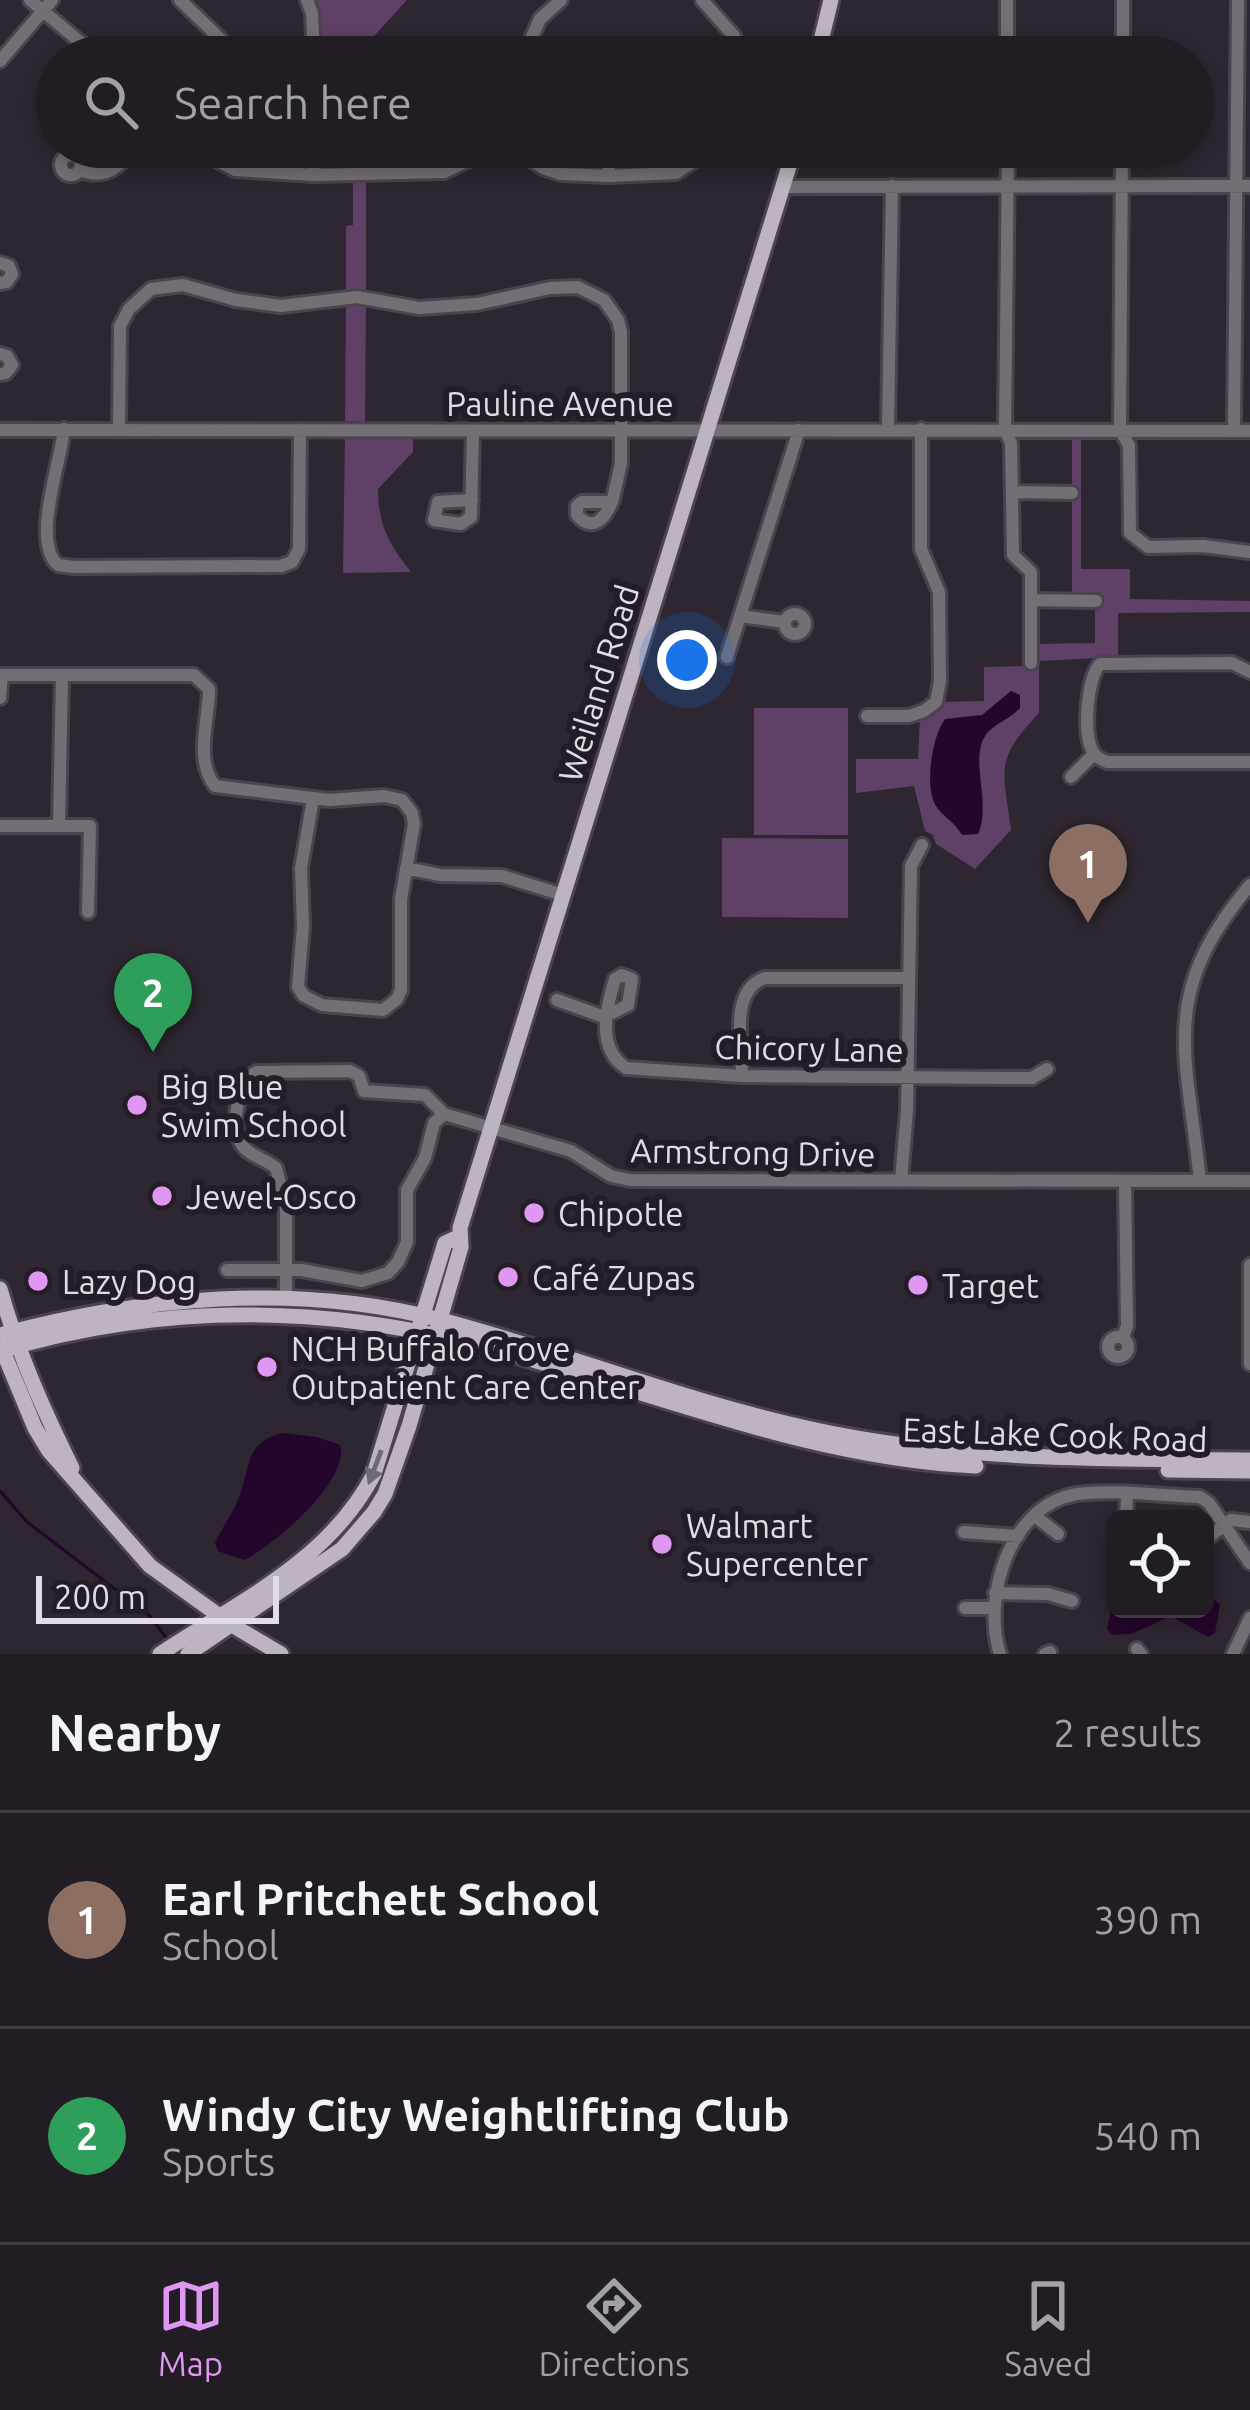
<!DOCTYPE html>
<html lang="en">
<head>
<meta charset="utf-8">
<style>
  :root { --surface:#221c24; --page:#2e2931; --text:#f1f3f6; --muted:#a2a1a6; --line:#3f3a41; --accent:#df98f1 }
  body { margin:0; font-family:Ubuntu,sans-serif; background:var(--page); color:var(--text) }
  .controls { position:absolute; right:36px; bottom:36px; display:grid; overflow:hidden; border-radius:18px; box-shadow:0 6px 18px #0003 }
  .controls button { width:108px; height:108px; display:grid; place-items:center; padding:0; border:0; border-bottom:3px solid var(--line); background:var(--surface); color:var(--text); font:60px sans-serif }
  .scale { position:absolute; left:36px; bottom:30px; width:243px; box-sizing:border-box; padding-left:12px; border:6px solid #e2dde4; border-top:0; font-size:33px; line-height:42px; white-space:nowrap; color:#e2dde4; -webkit-text-stroke:9px #241c27; paint-order:stroke }
  .you { position:absolute; left:687px; top:660px; width:42px; height:42px; margin:-30px; border:9px solid #fff; border-radius:50%; background:#1a73e8; box-shadow:0 0 0 18px #1a73e833 }
  .badge { display:grid; place-items:center; width:78px; height:78px; border-radius:50%; background:var(--accent); color:#fff; font-size:39px; font-weight:700 }
  .pin { position:absolute; translate:-50% -99px; filter:drop-shadow(0 3px 6px #0008) }
  .pin::after { content:''; position:absolute; top:63px; width:42px; height:36px; background:inherit; clip-path:polygon(0 0,100% 0,50% 100%) }
  .list { margin:0; padding:0; list-style:none }
  h2 { display:flex; justify-content:space-between; align-items:center; height:156px; margin:0; padding:0 48px; font-size:51px }
  h2 small { font-size:39px; font-weight:400; color:var(--muted) }
  .list li { display:grid; grid-template-columns:78px 1fr auto; gap:36px; align-items:center; box-sizing:border-box; height:216px; padding:0 48px; border-top:3px solid var(--line) }
  .list b { display:block; font-size:45px; white-space:nowrap }
  .list p { margin:0; font-size:39px; white-space:nowrap; color:var(--muted) }
  .list em { font-size:39px; font-style:normal; color:var(--muted) }
  .icon { flex:none; width:66px; height:66px; fill:none; stroke:currentColor; stroke-width:2; stroke-linecap:round; stroke-linejoin:round }
  .map { position:relative; flex:none; width:1250px; height:1654px; overflow:hidden }
  .search { position:absolute; background:var(--surface); box-shadow:0 6px 18px #0003; left:36px; right:36px; top:36px; height:132px; display:flex; align-items:center; gap:30px; box-sizing:border-box; padding:0 42px; border-radius:66px; color:var(--muted); font-size:45px }
  .sheet { height:588px; background:var(--surface) }
  nav { display:flex; justify-content:space-around; align-items:center; box-sizing:border-box; height:168px; border-top:3px solid var(--line); background:var(--surface); font-size:33px; color:var(--muted) }
  nav a { display:grid; justify-items:center; gap:6px }
  nav .on { color:var(--accent) }
  .map>svg:first-child { display:block }
</style>
</head>
<body>
<div class="map">
<svg width="1250" height="1654" viewBox="0 0 1250 1654">
  <rect width="100%" height="100%" fill="#2e2630"/>
  <!-- green -->
  <path fill="#5f4067" d="M 314,0 L 407,0 L 375,35 L 374,57 L 361,57 L 360,38 L 318,38 Z
    M 353,179 L 366,179 L 366,292 L 346,291 L 346,226 L 353,225 Z
    M 346,301 L 366,301 L 365,422 L 345,421 Z
    M 345,435 L 413,436 L 413,452 L 378,489 C 378,525 389,544 411,572 L 343,573 Z
    M 1072,437 L 1081,437 L 1081,569 L 1130,569 L 1130,599 L 1250,601 L 1250,612 L 1118,613 L 1118,657 L 1039,661 L 1039,713 C 994,761 1003,768 1011,830 L 975,869 L 936,844 L 933,835 L 925,831 L 914,786 L 856,793 L 856,759 L 918,759 L 920,718 L 939,702 L 984,701 L 984,667 L 1033,666 L 1034,644 L 1095,643 L 1095,596 L 1072,595 Z
    M 754,708 L 848,708 L 848,835 L 754,835 Z
    M 722,838 L 848,839 L 848,918 L 722,917 Z"/>
  <!-- water -->
  <path fill="#24052b" d="M 1011,691 L 1020,695 L 1020,708 C 1011,718 999,722 989,731 C 966,755 993,801 978,834 L 962,835 C 954,821 943,817 936,806 C 924,787 932,736 945,719 L 982,715 Z
    M 283,1433 L 317,1437 L 340,1445 C 351,1480 273,1546 244,1560 L 218,1551 L 215,1543 C 222,1527 232,1515 238,1500 C 251,1469 243,1442 283,1433 Z
    M 1205,1589 L 1220,1605 L 1215,1633 L 1208,1637 L 1171,1616 L 1131,1634 L 1112,1635 L 1107,1629 L 1115,1592 L 1115,1609 L 1205,1609 Z"/>
  <g fill="none" stroke-linecap="round" stroke-linejoin="round">
    <!-- stream -->
    <path stroke="#24052b" stroke-width="3" d="M 0,1491 L 27,1522 L 149,1615 L 168,1640"/>
    <!-- minor casing -->
    <g stroke="#4b434d" stroke-width="18">
      <path id="minor" d="M 30,0 L 98,57
        M 180,0 L 239,57
        M 307,0 L 312,13 L 314,57
        M 702,0 L 734,36 L 740,57
        M 1007,0 L 1007,57
        M 442,56 L 471,57
        M 421,57 L 424,49 L 432,47 L 442,57
        M 523,57 L 540,19 L 561,0
        M 1123,57 L 1123,0
        M 0,61 L 52,0
        M 191,147 L 235,170 L 314,175 L 444,172 L 475,157 L 486,147
        M 314,147 L 314,175
        M 512,147 L 543,168 L 561,174 L 609,176 L 676,173 L 716,147
        M 608,147 L 609,176
        M 1008,147 L 1005,430 L 1011,443 L 1013,555 L 1031,572 L 1031,663
        M 1122,147 L 1120,430 L 1129,445 L 1130,533 L 1148,547 L 1203,546 L 1250,552
        M61 165a10 10 0 1 1 20 0a10 10 0 1 1-20 0Z
        M 79,170 C 107,181 120,165 138,147
        M 783,187 L 1250,186
        M 0,263 L 9,266 L 12,274 L 7,282 L 0,283
        M 0,354 L 7,356 L 12,365 L 6,373 L 0,374
        M 64,429 C 61,462 31,542 58,565 L 74,567 L 281,566 L 292,562 L 299,549 L 300,430
        M 119,429 L 120,326 L 129,309 L 151,289 L 183,285 L 236,300 L 281,306 L 357,297 L 419,308 L 477,304 L 550,288 L 578,287 L 604,300 L 618,320 L 621,332 L 621,463 L 613,499 C 607,515 594,535 577,515 L 577,506 L 582,502 L 612,502
        M 888,429 L 892,186
        M 0,430 L 1250,431
        M 1234,431 L 1238,0
        M 1012,492 L 1072,493
        M 472,500 L 438,502 L 434,520 L 461,524 L 471,517 L 473,431
        M 1031,600 L 1096,601
        M785 624a10 10 0 1 1 20 0a10 10 0 1 1-20 0Z
        M 740,616 L 785,622
        M 727,657 L 799,430
        M 1250,672 L 1232,663 L 1100,664 C 1087,678 1083,733 1092,750 C 1096,758 1099,758 1107,762 L 1250,762
        M 0,675 L 194,675 L 209,689 C 209,720 194,759 215,786 L 329,800 L 384,796 L 402,800 L 412,813 L 414,824 L 401,899 L 401,990 L 397,999 L 383,1010 L 322,1005 L 304,996 L 298,987 L 303,927 L 301,868 L 313,799
        M 0,698 L 2,675
        M 867,716 L 909,716 L 924,711 L 936,702 L 940,681 L 939,592 L 921,549 L 921,429
        M 1071,777 L 1094,754
        M 59,825 L 62,676
        M 0,826 L 90,826 L 88,912
        M 406,868 L 440,875 L 502,876 L 563,895
        M 557,1000 L 604,1017 L 628,1005 L 632,979 L 622,975 L 615,979 C 606,1008 596,1048 626,1068 L 742,1076 L 1032,1078 L 1047,1069
        M 742,1076 C 742,1046 729,990 765,978 L 908,978
        M 901,1181 L 907,1110 L 911,866 L 922,845
        M 1200,1181 C 1187,1053 1157,995 1250,885
        M 1250,1265 L 1250,1364
        M 227,1270 L 301,1270 L 362,1281 L 388,1273 L 398,1262 L 407,1242 L 407,1190 L 425,1158 L 434,1123 L 444,1114
        M 286,1299 L 286,1206 L 276,1168 C 266,1159 249,1156 242,1145 C 229,1127 238,1081 257,1072 L 350,1071 L 359,1076 L 364,1091 L 425,1095 L 444,1114 L 571,1151 L 611,1176 L 630,1180 L 1250,1181
        M1108 1347a10 10 0 1 1 20 0a10 10 0 1 1-20 0Z
        M 1123,1337 L 1127,1326 L 1125,1181
        M 1036,1517 L 1058,1534
        M 1126,1519 L 1127,1495
        M 964,1532 L 1018,1536
        M 1205,1540 L 1231,1520 L 1250,1522
        M 995,1593 L 1048,1594 L 1072,1601
        M 965,1608 L 993,1608
        M 1137,1649 L 1141,1654
        M 1000,1654 C 982,1598 1009,1505 1077,1494 C 1116,1489 1161,1496 1200,1497 L 1209,1503 L 1250,1563
        M 1045,1654 L 1050,1652
        M 1233,1654 L 1250,1618"/>
    </g>
    <!-- major casing -->
    <g stroke="#4b434d" stroke-width="21">
      <path id="major" d="M 817,57 L 831,0
        M 0,1289 C 18,1353 43,1409 72,1468
        M 0,1335 C 141,1297 297,1282 441,1320 C 567,1353 688,1403 816,1430 C 960,1461 1103,1459 1250,1460
        M 0,1344 L 35,1428 L 49,1451 L 150,1566 L 232,1625 L 281,1654
        M 0,1351 C 153,1305 311,1304 466,1342 C 637,1384 799,1458 976,1466
        M 1168,1470 L 1250,1471
        M 160,1654 C 238,1602 329,1561 374,1474 L 445,1243 L 458,1237
        M 188,1654 L 342,1549 L 374,1512 L 385,1494 L 409,1426 L 461,1247 L 460,1228 L 795,147"/>
    </g>
    <!-- minor -->
    <use href="#minor" stroke="#736f74" stroke-width="12"/>
    <!-- major -->
    <use href="#major" stroke="#bdb4c0" stroke-width="15"/>
  </g>
  <!-- one-way arrows -->
  <defs><path id="oneway-solid" d="M-6-.8H1V-3.2L6.5 0L1 3.2V.8H-6Z" transform="scale(3)"/></defs>
  <use fill="#706874" href="#oneway-solid" transform="translate(375 1467) rotate(111)"/>
  <!-- markers -->
  <g fill="#df98f1" stroke="#241c27" stroke-width="4.5">
    <circle cx="137" cy="1105" r="12"/>
    <circle cx="162" cy="1196" r="12"/>
    <circle cx="534" cy="1213" r="12"/>
    <circle cx="508" cy="1277" r="12"/>
    <circle cx="38" cy="1281" r="12"/>
    <circle cx="918" cy="1285" r="12"/>
    <circle cx="267" cy="1367" r="12"/>
    <circle cx="662" cy="1544" r="12"/>
  </g>
  <g text-anchor="middle" dominant-baseline="central" stroke-width="12" stroke-linejoin="round" paint-order="stroke">
    <!-- street labels -->
    <g font-size="33" fill="#e2dde4" stroke="#241c27">
      <text x="560" y="403">Pauline Avenue</text>
      <text transform="translate(598 683) rotate(-73)">Weiland Road</text>
      <text transform="translate(809 1048) rotate(1)">Chicory Lane</text>
      <text transform="translate(753 1152) rotate(1)">Armstrong Drive</text>
      <text transform="translate(1055 1434) rotate(2)">East Lake Cook Road</text>
    </g>
    <!-- poi labels -->
    <g font-size="33" fill="#e2dde4" stroke="#241c27" text-anchor="start">
      <text x="161" y="1086">Big Blue<tspan x="161" dy="38">Swim School</tspan></text>
      <text x="186" y="1196">Jewel-Osco</text>
      <text x="558" y="1213">Chipotle</text>
      <text x="532" y="1277">Café Zupas</text>
      <text x="62" y="1281">Lazy Dog</text>
      <text x="942" y="1285">Target</text>
      <text x="291" y="1348">NCH Buffalo Grove<tspan x="291" dy="38">Outpatient Care Center</tspan></text>
      <text x="686" y="1525">Walmart<tspan x="686" dy="38">Supercenter</tspan></text>
    </g>
  </g>
</svg>
<div class="controls">
<button><svg class="icon" aria-label="locate" viewBox="0 0 24 24"><circle cx="12" cy="12" r="6"/><path d="M12 2v4M12 18v4M2 12h4M18 12h4"/></svg></button>
</div>
<div class="scale">200 m</div>
<div class="you"></div>
<div class="pin badge" style="left:1088px;top:923px;background:#8d6e63">1</div>
<div class="pin badge" style="left:153px;top:1052px;background:#2e9e5b">2</div>
<div class="search"><svg class="icon" aria-label="search" viewBox="0 0 24 24"><circle cx="10" cy="10" r="6"/><path d="M15 15l6 6"/></svg>Search here</div>
</div>
<section class="sheet">
<h2>Nearby<small>2 results</small></h2>
<ul class="list">
<li><span class="badge" style="background:#8d6e63">1</span><div><b>Earl Pritchett School</b><p>School</p></div><em>390 m</em></li>
<li><span class="badge" style="background:#2e9e5b">2</span><div><b>Windy City Weightlifting Club</b><p>Sports</p></div><em>540 m</em></li>
</ul>
</section>
<nav>
<a class="on"><svg class="icon" aria-label="map" viewBox="0 0 24 24"><path d="M3 6l6-2 6 2 6-2v14l-6 2-6-2-6 2zM9 4v14M15 6v14"/></svg>Map</a>
<a><svg class="icon" aria-label="directions" viewBox="0 0 24 24"><path d="M12 3l9 9-9 9-9-9zM9 14v-3h6M13 9l2 2-2 2"/></svg>Directions</a>
<a><svg class="icon" aria-label="saved" viewBox="0 0 24 24"><path d="M7 4h10v16l-5-4-5 4z"/></svg>Saved</a>
</nav>
</body>
</html>
